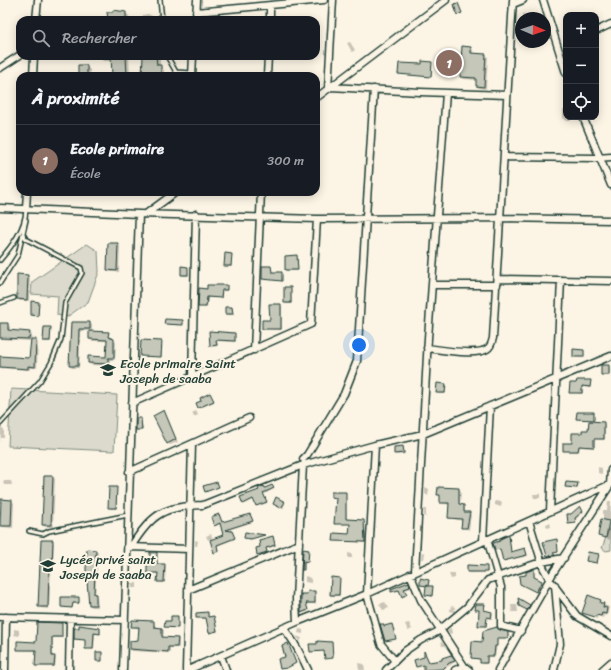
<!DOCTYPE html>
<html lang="fr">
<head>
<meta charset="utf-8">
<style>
  :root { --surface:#171b24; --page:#20242c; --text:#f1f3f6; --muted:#9ea1a6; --line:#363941; --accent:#92a19f }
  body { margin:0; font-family:Sriracha,sans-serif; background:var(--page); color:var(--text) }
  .controls { position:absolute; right:12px; top:12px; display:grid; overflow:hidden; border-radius:8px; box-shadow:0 2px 10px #0003 }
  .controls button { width:36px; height:36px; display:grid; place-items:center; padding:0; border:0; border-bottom:1px solid var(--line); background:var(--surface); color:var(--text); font:20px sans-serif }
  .compass { position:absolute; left:515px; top:12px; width:36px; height:36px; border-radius:50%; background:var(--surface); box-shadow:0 2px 10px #0003; rotate:92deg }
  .you { position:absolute; left:359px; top:345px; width:14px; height:14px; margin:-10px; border:3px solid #fff; border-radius:50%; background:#1a73e8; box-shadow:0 0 0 6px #1a73e833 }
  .badge { display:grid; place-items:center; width:26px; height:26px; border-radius:50%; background:var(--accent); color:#fff; font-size:13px; font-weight:700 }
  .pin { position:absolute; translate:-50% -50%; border:2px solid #fff; box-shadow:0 1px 4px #0006 }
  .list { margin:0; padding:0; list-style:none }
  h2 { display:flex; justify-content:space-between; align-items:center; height:52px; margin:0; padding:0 16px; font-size:17px }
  h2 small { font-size:13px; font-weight:400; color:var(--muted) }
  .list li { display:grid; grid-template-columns:26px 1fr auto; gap:12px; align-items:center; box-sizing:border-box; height:72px; padding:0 16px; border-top:1px solid var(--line) }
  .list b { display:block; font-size:15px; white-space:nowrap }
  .list p { margin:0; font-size:13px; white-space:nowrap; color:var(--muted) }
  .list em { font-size:13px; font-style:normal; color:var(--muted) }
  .icon { flex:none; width:22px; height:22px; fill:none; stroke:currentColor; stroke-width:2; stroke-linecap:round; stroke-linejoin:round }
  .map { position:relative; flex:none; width:611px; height:670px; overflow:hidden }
  .search { position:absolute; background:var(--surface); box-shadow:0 2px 10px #0003; left:16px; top:16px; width:304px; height:44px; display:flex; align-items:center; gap:10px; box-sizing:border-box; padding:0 14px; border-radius:12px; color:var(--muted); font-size:15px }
  .panel { position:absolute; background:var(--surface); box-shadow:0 2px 10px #0003; left:16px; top:72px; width:304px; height:124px; border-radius:12px }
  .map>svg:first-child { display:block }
</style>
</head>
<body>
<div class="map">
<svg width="611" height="670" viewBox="0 0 611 670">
  <rect width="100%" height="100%" fill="#fcf5e5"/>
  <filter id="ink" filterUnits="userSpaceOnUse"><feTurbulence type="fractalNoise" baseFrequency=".025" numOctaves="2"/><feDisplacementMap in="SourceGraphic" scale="8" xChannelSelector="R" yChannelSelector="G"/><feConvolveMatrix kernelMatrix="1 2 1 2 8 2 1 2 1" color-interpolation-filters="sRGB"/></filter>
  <g filter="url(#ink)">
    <!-- green -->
    <path fill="#dcdacc" stroke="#7e8c80" d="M 87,244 L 98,251 L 99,272 L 88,302 L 67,317 L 57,315 L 58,296 L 31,294 L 32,282 Z
      M 11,389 L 117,395 L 114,451 L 8,446 Z
      M 611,524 L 611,550 L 606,551 L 602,548 Z"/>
    <!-- shadow -->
    <path fill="#0003" d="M 126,13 L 129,16 L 130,20 L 109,20 Z
      M 148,14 L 154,17 L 157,20 L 141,20 L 143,15 Z
      M 523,14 L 527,14 L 528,18 L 523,18 Z
      M 545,27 L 548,37 L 545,38 Z
      M 350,42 L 355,50 L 352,52 L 347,43 Z
      M 471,48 L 473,50 L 473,54 L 485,55 L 488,57 L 486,89 L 479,88 L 477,86 L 477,80 L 463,79 L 461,77 Z
      M 100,56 L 129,56 L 130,76 L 143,75 L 144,56 L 158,56 L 160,58 L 160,66 L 164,70 L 164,76 L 113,76 L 112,61 L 103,61 Z
      M 432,63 L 432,77 L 399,74 L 423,65 Z
      M 86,66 L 90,70 L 90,76 L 78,76 Z
      M 563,110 L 566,110 L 566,117 L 571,117 L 571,121 L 567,121 L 563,118 Z
      M 53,192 L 61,192 L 60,195 L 54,195 Z
      M 74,192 L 81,192 L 81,195 L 76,195 Z
      M 118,244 L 120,246 L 119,272 L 110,272 L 108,270 Z
      M 231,255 L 232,267 L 227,267 L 225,265 Z
      M 297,256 L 298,271 L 287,271 L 286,270 Z
      M 271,266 L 272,273 L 282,274 L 282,281 L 263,279 Z
      M 188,268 L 189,276 L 183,276 L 182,274 Z
      M 27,276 L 30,278 L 29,301 L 20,301 L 18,299 Z
      M 227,286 L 227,291 L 222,291 L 222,298 L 208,298 L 207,308 L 199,306 L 208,290 Z
      M 291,288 L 292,304 L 286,304 L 285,302 Z
      M 38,303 L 39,316 L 33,316 L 32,315 Z
      M 270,305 L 282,306 L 282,330 L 263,329 L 271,321 Z
      M 226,308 L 232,308 L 233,315 L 227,315 Z
      M 182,321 L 183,325 L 165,324 Z
      M 72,323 L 90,323 L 92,325 L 92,333 L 108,333 L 110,339 L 116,342 L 115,360 L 110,360 L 109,366 L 91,365 L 89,363 L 107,358 L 108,341 L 92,341 L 90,339 L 90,331 L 81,331 L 79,368 L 72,368 L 70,366 Z
      M 0,324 L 8,324 L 10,327 L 10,331 L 29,332 L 32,335 L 31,340 L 36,340 L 38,343 L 37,368 L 30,368 L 30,370 L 0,368 L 0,357 L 29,359 L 31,341 L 0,339 Z
      M 50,328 L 51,342 L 45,342 L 44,341 Z
      M 210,332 L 235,334 L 236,342 L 217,341 L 218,346 L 212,347 Z
      M 162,342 L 162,357 L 141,355 Z
      M 584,351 L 585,358 L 574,357 Z
      M 602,366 L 610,367 L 610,376 L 602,374 Z
      M 590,381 L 591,388 L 583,387 L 583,394 L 570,392 Z
      M 445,385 L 446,394 L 439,394 L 437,392 Z
      M 211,395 L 214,402 L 200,408 L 203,401 Z
      M 196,411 L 198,415 L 194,417 L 192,413 Z
      M 164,412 L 178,442 L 170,445 L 155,416 Z
      M 594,413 L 594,422 L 605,424 L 605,440 L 595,439 L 594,448 L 580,447 L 579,452 L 565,451 L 564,450 L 583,434 L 589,431 L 590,420 L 577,419 Z
      M 141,419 L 143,430 L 138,431 L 137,429 Z
      M 0,427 L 4,429 L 4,438 L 1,438 L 1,443 Z
      M 403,447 L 405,454 L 397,455 L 395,454 Z
      M 598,467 L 602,468 L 602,474 L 598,473 Z
      M 53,477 L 55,479 L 53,527 L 45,527 L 43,525 Z
      M 3,481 L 11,481 L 12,485 L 4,485 Z
      M 577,484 L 578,489 L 567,487 Z
      M 273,487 L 274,489 L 263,495 L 267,503 L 258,506 L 255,499 L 245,504 L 244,503 L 265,489 Z
      M 425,487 L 429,489 L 428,496 L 425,494 Z
      M 116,488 L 117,509 L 111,509 L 109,507 Z
      M 438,488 L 459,489 L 461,491 L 460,505 L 465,507 L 465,513 L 471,515 L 469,530 L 462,527 L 463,521 L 449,518 L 450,505 L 441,503 L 441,496 L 438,494 Z
      M 346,493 L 347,520 L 365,522 L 366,543 L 334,540 L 350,535 L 351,524 L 335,523 L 337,498 L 332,497 Z
      M 533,494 L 540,494 L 540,498 L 534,498 Z
      M 12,501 L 14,503 L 13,528 L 3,527 L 1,525 Z
      M 495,501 L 502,502 L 501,507 L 495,505 Z
      M 608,501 L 611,501 L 610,540 L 599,535 L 603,519 L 603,510 L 607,510 Z
      M 284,502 L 285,504 L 283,509 L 275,505 Z
      M 580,508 L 584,512 L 576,519 L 576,524 L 570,524 L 571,515 Z
      M 424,509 L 426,509 L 426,517 L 424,516 Z
      M 250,515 L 253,522 L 225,531 L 232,532 L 235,539 L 217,546 L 219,552 L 216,553 L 210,539 L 208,540 L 206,536 L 211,534 L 213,540 L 224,536 L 221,524 L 216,526 L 212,518 L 222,523 Z
      M 550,523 L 551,527 L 547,528 L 546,524 Z
      M 509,536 L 511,553 L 525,549 L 528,556 L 504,561 L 501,549 L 496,550 Z
      M 273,537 L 276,546 L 266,549 L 267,553 L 259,555 L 258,554 Z
      M 195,540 L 198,541 L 197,546 L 195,546 Z
      M 52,541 L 54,543 L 53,568 L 51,568 L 49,609 L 41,608 L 39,606 Z
      M 304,550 L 309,552 L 308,562 L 305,562 L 304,570 Z
      M 96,551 L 98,553 L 95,595 L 97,597 L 98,607 L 92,607 L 90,605 Z
      M 422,552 L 425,553 L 424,559 L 421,559 Z
      M 156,553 L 158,565 L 166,566 L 165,583 L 158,582 L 159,574 L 148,573 Z
      M 348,553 L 352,554 L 352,558 L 348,558 Z
      M 598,555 L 598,564 L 587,561 Z
      M 468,566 L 487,567 L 488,572 L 469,573 Z
      M 533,570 L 535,578 L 542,583 L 537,593 L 523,585 L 527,576 Z
      M 455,573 L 455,578 L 451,579 L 449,574 Z
      M 305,576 L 311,578 L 311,583 L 305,582 Z
      M 340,579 L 340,596 L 332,596 L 331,594 Z
      M 132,583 L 137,583 L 137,588 L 132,588 Z
      M 409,584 L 411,588 L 405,590 L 407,595 L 404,597 L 400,591 L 392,591 Z
      M 315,592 L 316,604 L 306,604 L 309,611 L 303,613 L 302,612 L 308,595 Z
      M 589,596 L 601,601 L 602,604 L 609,607 L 607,616 L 604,615 L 603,618 L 598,616 L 597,619 L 583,612 Z
      M 78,598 L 79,604 L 73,604 L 73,608 L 62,607 Z
      M 385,602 L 389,608 L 383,610 L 379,604 Z
      M 485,605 L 485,612 L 493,614 L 492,619 L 487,618 L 487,627 L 479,625 L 480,611 L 476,609 Z
      M 511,605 L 517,605 L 518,612 L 512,612 Z
      M 451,606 L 455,607 L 454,612 L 450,611 Z
      M 208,613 L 209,618 L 215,618 L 218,632 L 210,632 L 208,619 L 197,618 Z
      M 154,622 L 156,628 L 164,630 L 163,638 L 177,638 L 179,640 L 179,648 L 170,648 L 170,653 L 132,651 L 131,649 L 131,642 L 139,641 L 140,629 L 132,627 Z
      M 409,623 L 412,629 L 408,631 L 405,624 Z
      M 61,624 L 62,638 L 53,638 L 53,657 L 56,658 L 55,667 L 37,666 L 37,651 L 18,650 L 37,644 Z
      M 451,628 L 452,633 L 450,634 L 447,630 Z
      M 496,628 L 499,631 L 508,633 L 509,638 L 498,638 L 495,657 L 488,656 L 487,664 L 482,664 L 481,660 L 473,658 L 483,643 L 484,632 Z
      M 14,629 L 19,630 L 19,636 L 14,635 Z
      M 100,629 L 101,634 L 95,634 L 94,650 L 86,648 L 86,640 L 75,639 Z
      M 299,629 L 303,630 L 303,634 L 298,633 Z
      M 296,636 L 302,638 L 300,642 L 300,641 Z
      M 441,641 L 443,643 L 445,646 L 442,646 Z
      M 451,656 L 455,662 L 444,669 L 425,670 L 425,665 L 417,666 L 443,661 Z
      M 358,663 L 364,664 L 365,670 L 359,670 Z"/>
    <!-- building -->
    <path fill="#c5c7b9" stroke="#1f3d34" d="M 458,3 L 462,13 L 457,15 L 454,4 Z
      M 113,10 L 126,12 L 126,20 L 108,20 L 107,12 L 113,12 Z
      M 462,46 L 471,47 L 471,53 L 486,54 L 484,87 L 476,86 L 476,78 L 460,77 Z
      M 111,56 L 126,56 L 127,76 L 112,76 Z
      M 143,56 L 156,56 L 157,65 L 161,65 L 161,76 L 142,76 Z
      M 422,61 L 432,62 L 431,77 L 398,74 L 399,63 L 422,64 Z
      M 78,65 L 87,65 L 87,76 L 78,76 Z
      M 108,243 L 118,243 L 117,271 L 107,270 Z
      M 225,253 L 232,254 L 231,266 L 224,266 Z
      M 297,255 L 298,270 L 285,270 L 285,256 Z
      M 181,266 L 188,267 L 188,275 L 181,275 Z
      M 262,266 L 271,266 L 272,272 L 282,272 L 282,281 L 262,279 Z
      M 17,274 L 28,275 L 27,300 L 17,299 Z
      M 207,285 L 227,285 L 227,290 L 222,290 L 221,298 L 207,297 L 206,307 L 198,307 L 199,288 L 207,289 Z
      M 284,287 L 291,287 L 291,303 L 284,303 Z
      M 31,301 L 39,302 L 38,316 L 31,315 Z
      M 269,304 L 281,304 L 281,329 L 262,329 L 262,320 L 270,320 Z
      M 225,307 L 232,307 L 233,314 L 225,314 Z
      M 165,319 L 183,320 L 183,325 L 164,324 Z
      M 71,322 L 90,322 L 90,329 L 79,329 L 78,366 L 69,366 Z
      M 0,323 L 8,323 L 8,330 L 30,332 L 29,339 L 0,338 Z
      M 44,327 L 51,327 L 50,341 L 43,341 Z
      M 89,331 L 109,332 L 108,337 L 114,339 L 114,358 L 108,358 L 108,364 L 88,363 L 88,356 L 106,357 L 107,340 L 89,339 Z
      M 209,331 L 235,333 L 235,341 L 216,340 L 217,345 L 210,346 Z
      M 31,339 L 36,339 L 35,367 L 28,366 L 28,369 L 0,367 L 0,356 L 29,358 Z
      M 141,340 L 162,341 L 161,357 L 140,356 Z
      M 573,349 L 584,350 L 584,357 L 573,357 Z
      M 601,365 L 609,365 L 609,375 L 601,375 Z
      M 577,380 L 591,380 L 590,387 L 582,386 L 582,393 L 569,393 L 570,383 L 576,383 Z
      M 437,383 L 446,384 L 445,393 L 436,393 Z
      M 210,393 L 214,401 L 198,408 L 196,403 L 201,401 L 200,398 Z
      M 164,410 L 176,439 L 167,444 L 153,416 Z
      M 577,412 L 594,412 L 594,420 L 576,419 Z
      M 136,418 L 141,418 L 142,430 L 136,430 Z
      M 589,421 L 604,422 L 604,439 L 594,439 L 594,447 L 579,446 L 578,451 L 563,451 L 563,443 L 572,443 L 572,433 L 582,433 L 582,430 L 588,430 Z
      M 403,446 L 404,453 L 394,454 L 394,447 Z
      M 44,476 L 53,476 L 51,525 L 42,525 Z
      M 217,482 L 219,487 L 205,492 L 203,486 Z
      M 566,482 L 578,483 L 577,488 L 565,487 Z
      M 272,485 L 274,488 L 263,493 L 267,502 L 256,506 L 253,499 L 243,504 L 240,497 L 259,490 L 258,488 L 264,486 L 265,488 Z
      M 109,487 L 117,487 L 116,508 L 108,508 Z
      M 438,487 L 459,488 L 459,504 L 464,505 L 464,512 L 470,512 L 467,528 L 461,528 L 462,519 L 448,518 L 449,503 L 440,503 L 440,495 L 437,495 Z
      M 331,492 L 346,492 L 346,519 L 364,520 L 365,542 L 333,541 L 334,533 L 349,534 L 350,524 L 334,524 L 336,498 L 331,497 Z
      M 276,497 L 285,502 L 281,508 L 273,504 Z
      M 1,499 L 12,500 L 11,526 L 0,526 Z
      M 580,506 L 583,511 L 575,518 L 576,523 L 568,524 L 567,514 L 571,514 Z
      M 219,514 L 222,522 L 250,514 L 253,521 L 225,530 L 232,531 L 235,538 L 217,545 L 218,551 L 214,553 L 210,540 L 223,535 L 220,523 L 214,526 L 211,517 Z
      M 601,519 L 609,521 L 606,538 L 598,536 Z
      M 245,532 L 265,535 L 251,539 L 244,538 Z
      M 509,535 L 511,552 L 525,548 L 527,555 L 503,561 L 500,549 L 495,550 L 493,543 L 500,541 L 500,539 Z
      M 273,536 L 275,545 L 266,548 L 267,552 L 257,555 L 256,548 L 260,547 L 259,540 Z
      M 557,539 L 558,552 L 553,553 L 555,555 L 547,556 L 543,542 Z
      M 41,540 L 53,540 L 52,566 L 49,566 L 48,607 L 38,607 Z
      M 87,549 L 96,550 L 94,594 L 96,594 L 96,605 L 89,605 L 86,569 Z
      M 303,549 L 309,550 L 308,562 L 304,561 L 304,570 L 302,570 Z
      M 150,552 L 157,552 L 157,564 L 165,564 L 164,582 L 157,582 L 158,573 L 147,573 L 147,565 L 150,565 Z
      M 588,552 L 599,554 L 597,563 L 586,561 Z
      M 467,565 L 487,566 L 487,572 L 467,572 Z
      M 534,569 L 534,577 L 542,581 L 536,592 L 520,584 L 519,576 L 526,575 L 526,572 Z
      M 331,577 L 340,578 L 339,595 L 330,595 Z
      M 420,578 L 429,580 L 428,586 L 420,585 Z
      M 409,582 L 410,587 L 404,589 L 407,594 L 402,597 L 399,590 L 391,592 L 391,589 Z
      M 426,586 L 433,586 L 432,596 L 425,595 Z
      M 308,591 L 315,591 L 315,603 L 306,603 L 308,610 L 301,613 L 301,594 L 307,594 Z
      M 588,595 L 601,600 L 600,603 L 604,603 L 603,607 L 607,608 L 606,614 L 602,613 L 601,616 L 596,615 L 595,617 L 582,613 Z
      M 61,597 L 79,597 L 79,603 L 73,603 L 72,608 L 61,607 Z
      M 518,598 L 530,605 L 527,610 L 519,606 Z
      M 476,604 L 485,604 L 484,610 L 492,612 L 491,618 L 487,617 L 486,626 L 478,626 L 479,610 L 475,610 Z
      M 208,612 L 208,617 L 214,616 L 217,631 L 209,633 L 206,618 L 196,618 L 196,613 Z
      M 171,616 L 178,616 L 178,628 L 164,627 L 165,621 L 171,621 Z
      M 132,620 L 154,621 L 154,627 L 162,628 L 162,637 L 178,638 L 177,647 L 168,647 L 168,652 L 130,649 L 130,641 L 138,640 L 139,627 L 131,627 Z
      M 37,622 L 62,623 L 62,637 L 52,637 L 52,656 L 55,656 L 54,666 L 35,666 L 36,650 L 17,650 L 17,641 L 36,642 Z
      M 380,624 L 384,624 L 384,626 L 392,624 L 396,639 L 385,641 Z
      M 79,625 L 100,628 L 100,634 L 94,633 L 93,649 L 85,649 L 85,640 L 74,639 L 74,628 L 79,628 Z
      M 497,627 L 500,630 L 508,632 L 508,638 L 497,638 L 497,646 L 495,646 L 494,656 L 487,656 L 487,663 L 480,663 L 480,659 L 471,658 L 472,641 L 482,642 L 483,631 Z
      M 317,641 L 332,642 L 333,658 L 325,659 L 324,651 L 310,652 L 309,644 L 317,644 Z
      M 288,643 L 296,663 L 287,668 L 280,669 L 278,659 L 285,657 L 282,646 Z
      M 424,651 L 429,662 L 442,660 L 442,658 L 451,655 L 455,661 L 449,663 L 443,669 L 424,670 L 424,665 L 416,667 L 414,660 L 424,657 Z
      M 96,652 L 102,652 L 102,661 L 96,661 Z"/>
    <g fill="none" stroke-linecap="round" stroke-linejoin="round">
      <!-- lane casing -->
      <g stroke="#1f3d34" stroke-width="6">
        <path id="lane" d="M 160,0 L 162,20
          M 167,56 L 176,72 L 192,73
          M 0,260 C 12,246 25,229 26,210
          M 0,283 L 18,255 L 26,220
          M 0,303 L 14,298
          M 0,424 L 40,381 L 51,363 L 61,339 L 65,303 L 82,273 L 81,268 L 26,239 L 23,234
          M 29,531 L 43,534 L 49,531 L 128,515"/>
      </g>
      <!-- street casing -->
      <g stroke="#1f3d34" stroke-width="9">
        <path id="street" d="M 543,0 L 566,73
          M 513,4 L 523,0
          M 196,12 L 324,0
          M 36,20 L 38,0
          M 196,20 L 197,0
          M 270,20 L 270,6
          M 596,31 L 611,24
          M 0,68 L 20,55
          M 33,76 L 34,56
          M 192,76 L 193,56
          M 267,76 L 268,56
          M 331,87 L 420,92 L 507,95
          M 328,89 L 333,0
          M 316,98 L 446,0
          M 583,117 L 611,185
          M 504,157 L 596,158 L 611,157
          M 0,208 L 139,214 L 317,219 L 501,218 L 611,220
          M 26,209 L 27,192
          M 146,214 L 176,192
          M 497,279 L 611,281
          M 432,285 L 497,285
          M 427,348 C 441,350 476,356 487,349 C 491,347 492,342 493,338 L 513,0
          M 254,350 L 261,192
          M 192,377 L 196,214
          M 132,403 L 311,324 L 317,219
          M 375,445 L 367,594 L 381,644 L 395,661
          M 303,459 L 307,455 L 344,394 L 357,361 L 374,89
          M 129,472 L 249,418
          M 550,511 L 561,280
          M 529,521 L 543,567 L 550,580 L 577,616 L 611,636
          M 487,539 L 501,587 L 501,626 L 521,631
          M 483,541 L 490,406
          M 129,547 L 189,549
          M 131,547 C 151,514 164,506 203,505 L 303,465 L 375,445 L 423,434 L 611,356
          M 415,572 L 428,338 L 446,93
          M 410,574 L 421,600 L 464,666 L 469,670
          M 188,590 L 299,544
          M 0,617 L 125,620
          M 297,622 L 296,599 L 303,465
          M 283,628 C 294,640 301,655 308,670
          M 221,656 L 226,670
          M 5,670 L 6,617
          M 69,670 L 70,619
          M 123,670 L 139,214
          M 186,670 L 192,444
          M 188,670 L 297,622 L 367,594 L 611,484
          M 386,670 L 405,651 L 421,640 L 437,632 L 467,607 L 488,580 L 541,562 L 564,558
          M 455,670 L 464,666
          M 498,670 L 553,573 L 610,485 L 611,470
          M 554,670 L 560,644 L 555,585
          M 602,670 L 611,662"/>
      </g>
      <!-- lane -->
      <use href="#lane" stroke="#fcf5e5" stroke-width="3"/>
      <!-- street -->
      <use href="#street" stroke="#fcf5e5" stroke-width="6"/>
    </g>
  </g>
  <!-- icons -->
  <defs>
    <g id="school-bare" transform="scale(1.2)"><path d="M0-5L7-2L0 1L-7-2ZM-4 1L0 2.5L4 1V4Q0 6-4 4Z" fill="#1f3d34" stroke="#fcf5e5" stroke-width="2.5" paint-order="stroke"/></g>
  </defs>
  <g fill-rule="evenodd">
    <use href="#school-bare" x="108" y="370"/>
    <use href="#school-bare" x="48" y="566"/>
  </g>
  <g text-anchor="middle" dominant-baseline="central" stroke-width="4" stroke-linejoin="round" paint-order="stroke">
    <!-- poi labels -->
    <g font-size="13" fill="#1f3d34" stroke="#fcf5e5" text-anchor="start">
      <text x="120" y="363">Ecole primaire Saint<tspan x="120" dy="15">Joseph de saaba</tspan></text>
      <text x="60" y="559">Lycée privé saint<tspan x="60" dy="15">Joseph de saaba</tspan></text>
    </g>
  </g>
</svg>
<div class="controls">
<button>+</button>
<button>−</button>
<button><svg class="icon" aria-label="locate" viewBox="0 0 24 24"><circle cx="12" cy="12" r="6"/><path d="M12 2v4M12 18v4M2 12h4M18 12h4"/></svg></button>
</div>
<svg class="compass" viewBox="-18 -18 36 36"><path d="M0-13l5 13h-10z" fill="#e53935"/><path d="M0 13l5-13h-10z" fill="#9ea1a6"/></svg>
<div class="you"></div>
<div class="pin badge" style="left:449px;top:63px;background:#8d6e63">1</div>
<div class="search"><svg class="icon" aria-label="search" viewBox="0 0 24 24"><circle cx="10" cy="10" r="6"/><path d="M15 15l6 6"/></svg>Rechercher</div>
<section class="panel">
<h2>À proximité<small></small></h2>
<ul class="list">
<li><span class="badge" style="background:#8d6e63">1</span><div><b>Ecole primaire</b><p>École</p></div><em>300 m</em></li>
</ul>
</section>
</div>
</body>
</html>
